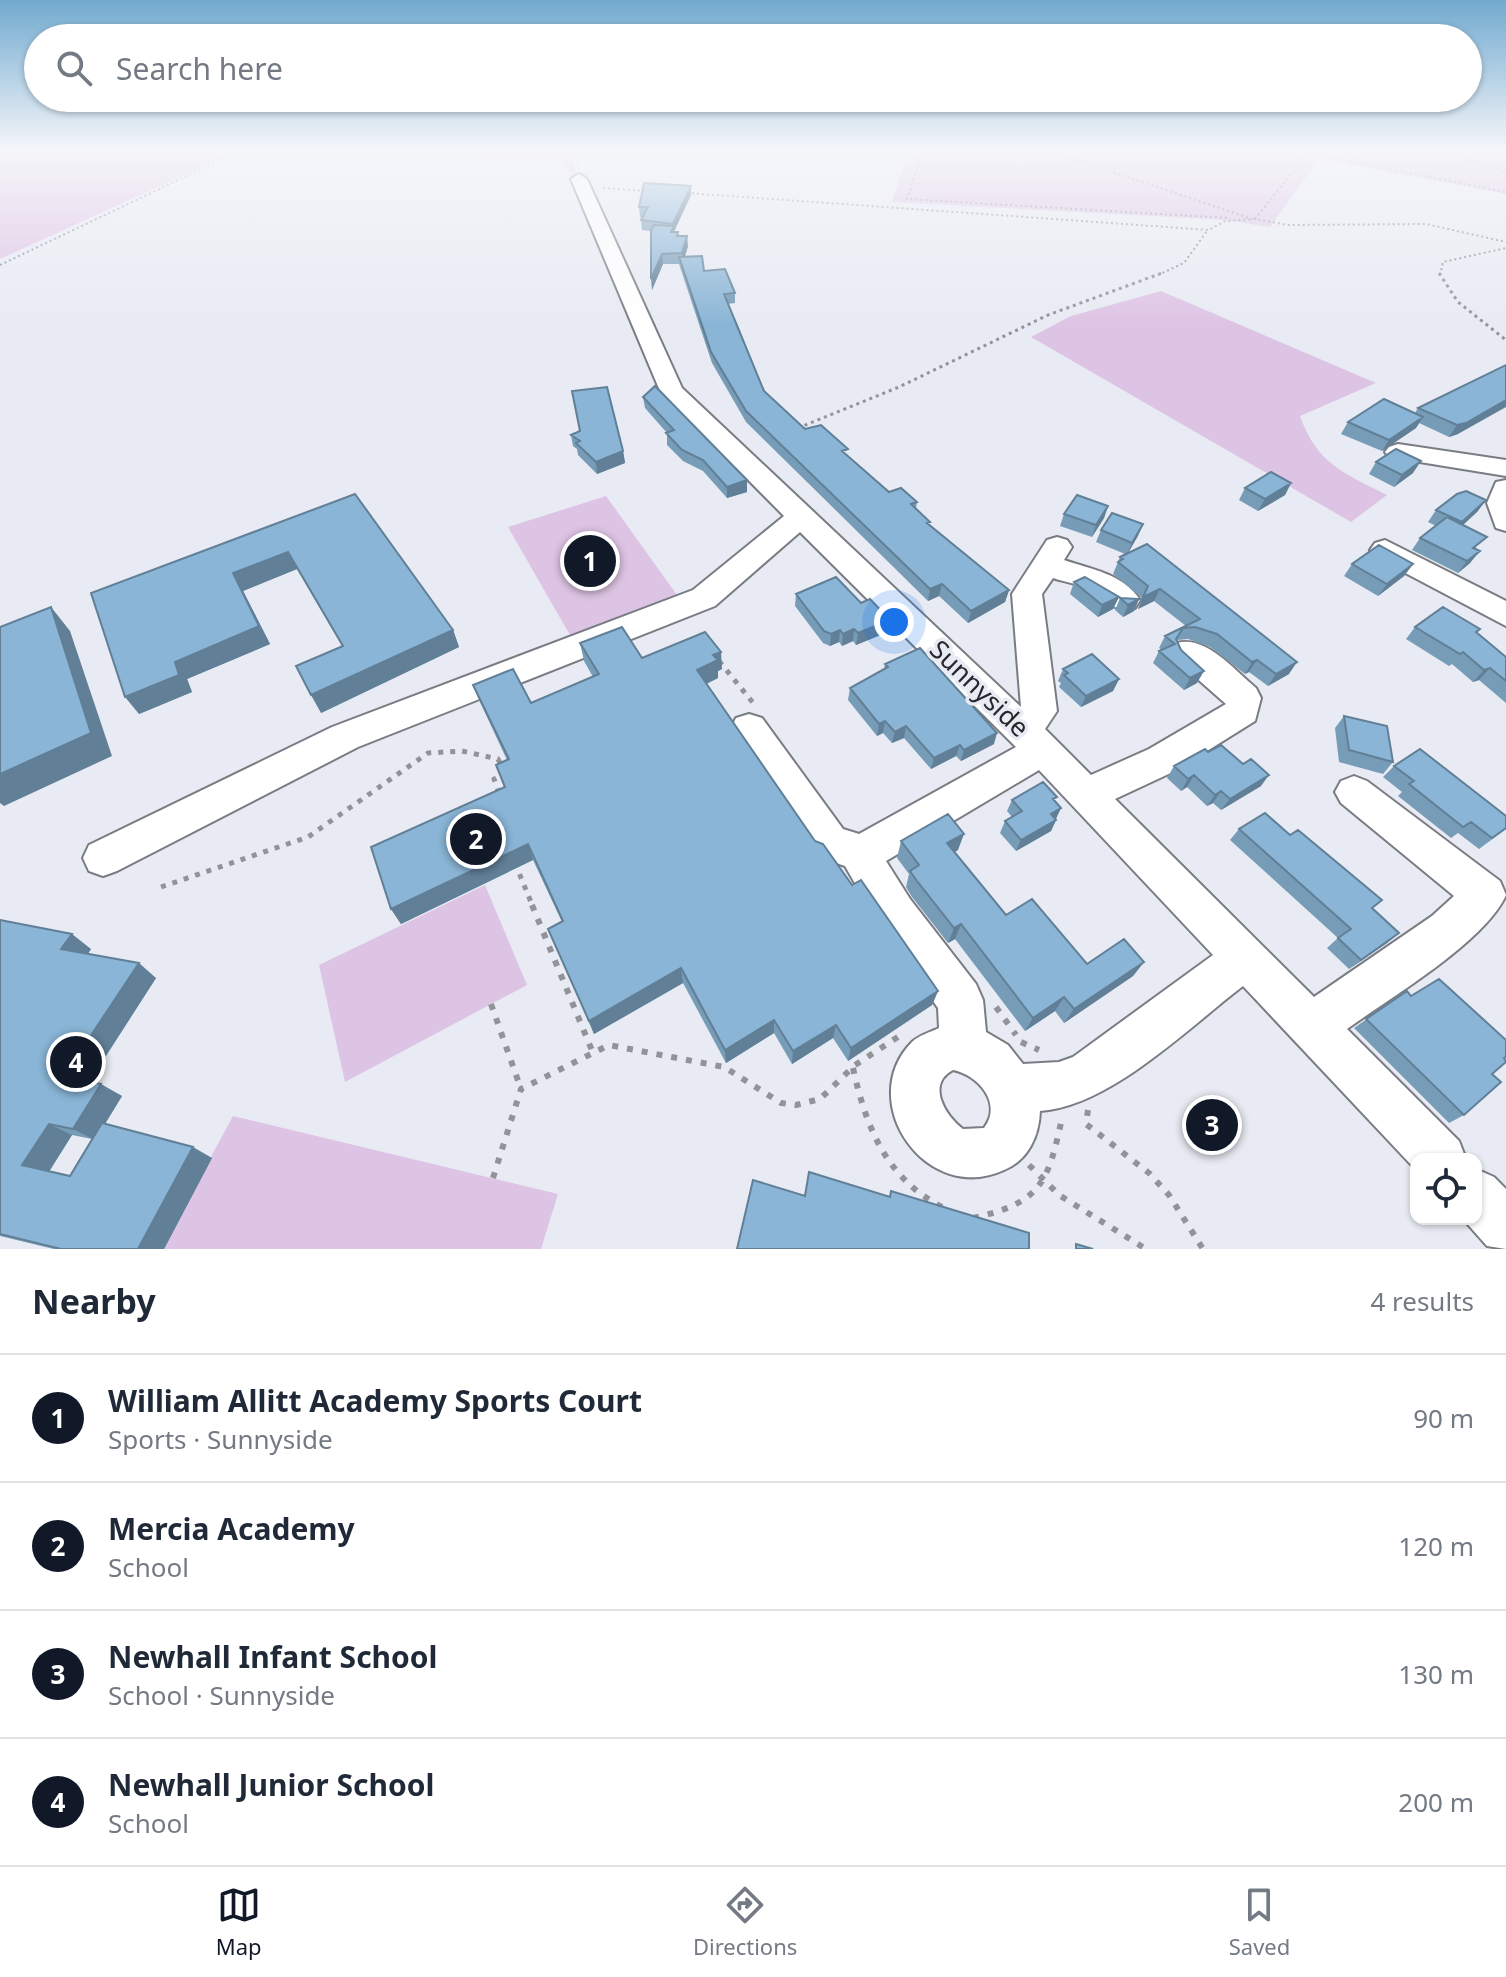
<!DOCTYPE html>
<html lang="en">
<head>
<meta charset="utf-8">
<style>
  :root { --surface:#fff; --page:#f6f6f7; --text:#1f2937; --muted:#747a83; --line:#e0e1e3; --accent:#111827 }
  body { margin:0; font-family:"Noto Sans",sans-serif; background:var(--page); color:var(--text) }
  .controls { position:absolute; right:24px; bottom:24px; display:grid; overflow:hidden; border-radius:16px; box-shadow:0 2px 6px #0004 }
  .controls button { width:72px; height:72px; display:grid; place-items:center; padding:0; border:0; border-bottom:2px solid var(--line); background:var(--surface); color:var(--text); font:40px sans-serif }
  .you { position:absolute; left:894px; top:622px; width:28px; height:28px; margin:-20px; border:6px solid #fff; border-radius:50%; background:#1a73e8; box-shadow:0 0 0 12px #1a73e833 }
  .badge { display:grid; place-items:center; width:52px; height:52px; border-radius:50%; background:var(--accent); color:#fff; font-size:26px; font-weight:700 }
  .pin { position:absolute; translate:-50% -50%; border:4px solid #fff; box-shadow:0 2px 8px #0006 }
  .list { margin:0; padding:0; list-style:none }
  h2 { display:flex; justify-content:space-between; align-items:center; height:104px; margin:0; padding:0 32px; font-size:34px }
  h2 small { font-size:26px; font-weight:400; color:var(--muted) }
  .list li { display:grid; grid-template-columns:52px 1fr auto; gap:24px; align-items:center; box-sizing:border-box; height:128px; padding:0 32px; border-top:2px solid var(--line) }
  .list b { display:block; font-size:30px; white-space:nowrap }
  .list p { margin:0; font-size:26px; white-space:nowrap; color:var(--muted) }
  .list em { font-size:26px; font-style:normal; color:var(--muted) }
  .icon { flex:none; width:44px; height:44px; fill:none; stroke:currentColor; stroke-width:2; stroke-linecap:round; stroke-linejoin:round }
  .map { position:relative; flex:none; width:1506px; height:1249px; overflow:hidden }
  .search { position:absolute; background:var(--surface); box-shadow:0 2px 6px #0004; left:24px; right:24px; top:24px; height:88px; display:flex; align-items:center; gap:20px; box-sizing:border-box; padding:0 28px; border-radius:44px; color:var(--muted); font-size:30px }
  .sheet { height:616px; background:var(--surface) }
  nav { display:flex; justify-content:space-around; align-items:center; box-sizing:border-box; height:112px; border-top:2px solid var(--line); background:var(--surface); font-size:22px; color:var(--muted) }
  nav a { display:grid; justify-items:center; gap:4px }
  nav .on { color:var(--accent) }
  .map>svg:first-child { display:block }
</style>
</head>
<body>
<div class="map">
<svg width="1506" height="1249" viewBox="0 0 1506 1249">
  <rect width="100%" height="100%" fill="#e8ebf3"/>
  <!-- green -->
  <path fill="#dec4e4" d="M 0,150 L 239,150 L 0,259 Z
    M 257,150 L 572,150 L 576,174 L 569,173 L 562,161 L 412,151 L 407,155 Z
    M 909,150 L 1506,150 L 1506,194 L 1319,159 L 1270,227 L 1224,220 L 892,202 Z
    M 1161,291 L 1376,383 L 1300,416 C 1317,464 1344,473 1387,495 L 1351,522 L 1031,337 L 1071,316 Z
    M 606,496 L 677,595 L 571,637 L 508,527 Z
    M 485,885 L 527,985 L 345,1082 L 319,965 Z
    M 233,1116 L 558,1194 L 541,1249 L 161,1249 Z"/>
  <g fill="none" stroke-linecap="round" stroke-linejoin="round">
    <!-- minor casing -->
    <g stroke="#797c83" stroke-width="4">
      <path id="minor" d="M 579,174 L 587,179 L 682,388 L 1021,707 L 1012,594 L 1047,540 L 1057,537 L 1067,540 L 1072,547 L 1064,560 C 1090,569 1124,574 1140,600 L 1135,608 C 1113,614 1108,599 1090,590 C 1079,584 1065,582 1053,578 L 1042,594 L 1057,711 L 1045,729 L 1091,775 L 1149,749 L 1226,704 L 1177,661 L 1173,652 L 1177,643 C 1206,635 1235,671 1256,688 L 1261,698 L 1255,721 L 1175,771 L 1115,799 L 1314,997 L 1432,916 L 1454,896 L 1341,803 L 1335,792 L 1341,781 L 1354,776 L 1367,781 L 1500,881 L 1506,895 C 1485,942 1390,998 1347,1029 L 1459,1141 L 1466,1159 L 1416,1159 L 1416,1170 L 1243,986 C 1188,1028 1109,1107 1040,1111 C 1039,1137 1028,1160 1004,1170 C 926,1206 854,1101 912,1042 C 919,1035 931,1032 939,1028 L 938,1008 L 880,927 L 845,866 L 816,856 L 731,728 L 736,718 L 749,714 L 762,718 L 843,829 L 859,834 L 1016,747 L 800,532 L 715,606 L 358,747 L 117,871 L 103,876 L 89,871 L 83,858 L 89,845 L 332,727 L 693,590 L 784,516 L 660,391 L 571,179 ZM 1039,770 L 1213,955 L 1073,1057 L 1059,1062 L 1023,1064 L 1008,1045 L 986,1032 L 983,1000 L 976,984 L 910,899 L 886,861 ZM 953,1070 C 978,1075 1003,1103 984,1128 L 963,1129 C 945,1116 926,1084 953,1070 Z
        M 1398,444 L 1506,460 L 1506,476 L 1389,457 L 1385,452 L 1389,447 Z
        M 1506,480 L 1506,531 L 1496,528 L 1487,503 L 1496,482 Z
        M 1385,540 L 1506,601 L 1506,626 L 1375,557 L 1370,550 L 1375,543 Z
        M 1476,1169 L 1494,1177 L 1506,1189 L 1506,1249 L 1487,1246 L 1463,1219 L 1476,1219 Z"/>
    </g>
    <!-- path-far3 -->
    <path stroke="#919399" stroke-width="2" stroke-dasharray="2 3" stroke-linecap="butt" d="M 577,150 L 579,166
      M 923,150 L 907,199 L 1228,218
      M 1047,150 L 1252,219
      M 1292,150 L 1506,192
      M 1441,150 L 1506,172
      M 1350,163 L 1363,150
      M 603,188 L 646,191
      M 687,193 L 1209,230 L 1225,221 L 1255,219 L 1288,225 L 1426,224 L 1506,242
      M 1255,219 L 1310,150
      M 0,265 L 241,150
      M 1158,275 L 1184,263 L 1207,231
      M 1440,275 L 1443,262 L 1506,248"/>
    <!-- path-far2 -->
    <path stroke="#919399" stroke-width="3" stroke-dasharray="3 4" stroke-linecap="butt" d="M 1439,273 L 1458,302 L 1506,340
      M 798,428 L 899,387 L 1048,315 L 1162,273"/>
    <!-- path-far1 -->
    <path stroke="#919399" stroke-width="5" stroke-dasharray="5 7" stroke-linecap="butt" d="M 719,661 L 754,704
      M 499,793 L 494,779 L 502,776
      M 515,863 L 533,907
      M 161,887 L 308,837 L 428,753 L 462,751 L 498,759 L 502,767"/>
    <!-- path -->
    <path stroke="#919399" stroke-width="6" stroke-dasharray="6 9" stroke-linecap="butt" d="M 532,905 L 593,1053
      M 491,1004 L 521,1089
      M 996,1007 L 1016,1035
      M 1021,1042 L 1039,1050
      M 853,1068 C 866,1127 886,1178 942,1207
      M 1088,1110 L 1086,1124 L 1149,1173 L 1169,1195 L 1203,1249
      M 1029,1165 L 1059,1195 L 1146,1249
      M 493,1178 L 521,1089 L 609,1045 L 724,1067 L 781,1103 L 796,1105 L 820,1099 L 855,1065 L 901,1035
      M 973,1218 C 1041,1203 1048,1183 1062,1118"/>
    <!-- minor -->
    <use href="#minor" fill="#fff" fill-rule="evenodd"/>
  </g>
  <!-- wall -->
  <path fill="#779cb8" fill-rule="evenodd" d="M 691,186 L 691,195 L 674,232 L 678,232 L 678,236 L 688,246 L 685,256 L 735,293 L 735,303 L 728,304 L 764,391 L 805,429 L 847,455 L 889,492 L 917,502 L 916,508 L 929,525 L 1009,590 L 1005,602 L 968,623 L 939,596 L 928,601 L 746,422 L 712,363 L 679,264 L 663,264 L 652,290 L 651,231 L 642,230 L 641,220 L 643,217 L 640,217 L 639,207 Z
    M 1506,365 L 1458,434 L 1449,437 L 1419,423 L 1416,428 L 1382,451 L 1341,434 L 1348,422 L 1415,413 L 1418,408 Z
    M 643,397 L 747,492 L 727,498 L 703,471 L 683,461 L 667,445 L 667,433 L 645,408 Z
    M 571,435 L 623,451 L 625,463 L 597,474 L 578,455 L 577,449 L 573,446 Z
    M 1376,462 L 1413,473 L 1394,487 L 1369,474 Z
    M 1291,483 L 1285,495 L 1258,511 L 1239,500 L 1245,488 Z
    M 355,494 L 453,630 L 459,647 L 321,713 L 342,646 L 297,569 L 243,591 L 270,644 L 187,679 L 192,692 L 139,714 L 91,593 Z
    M 1486,500 L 1477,512 L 1463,525 L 1477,549 L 1470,563 L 1458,573 L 1412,550 L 1420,538 L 1436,526 L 1428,522 L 1436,510 Z
    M 1108,506 L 1104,518 L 1092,537 L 1060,526 L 1064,514 Z
    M 1143,524 L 1128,553 L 1289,674 L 1268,686 L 1249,672 L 1245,674 L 1210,647 L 1188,639 L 1177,640 L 1181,650 L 1197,683 L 1184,690 L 1153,663 L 1159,651 L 1162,650 L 1159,648 L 1165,636 L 1186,626 L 1154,601 L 1138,609 L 1142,598 L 1113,574 L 1120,557 L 1125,554 L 1096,542 L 1101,530 Z
    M 1352,564 L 1413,564 L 1404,576 L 1378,596 L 1344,576 Z
    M 1074,582 L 1119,597 L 1113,609 L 1098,617 L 1070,594 Z
    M 796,594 L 890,620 L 888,632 L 856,645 L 853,641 L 842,646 L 839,642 L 830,646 L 823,643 L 795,606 Z
    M 1120,598 L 1139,599 L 1134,611 L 1123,617 L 1115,610 Z
    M 1415,627 L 1480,629 L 1477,633 L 1506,657 L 1506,703 L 1479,680 L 1473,682 L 1452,664 L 1449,666 L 1406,639 Z
    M 580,643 L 642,658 L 722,669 L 718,671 L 718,678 L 706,684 L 815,841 L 938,991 L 932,1005 L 848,1061 L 833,1038 L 792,1064 L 774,1033 L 726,1063 L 683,983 L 594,1034 L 548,929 L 562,922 L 533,860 L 401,924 L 391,909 L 504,787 L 496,765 L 507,760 L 480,702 L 473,685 L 531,703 L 593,677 L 584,661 Z
    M 885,664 L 994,744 L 961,761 L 956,756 L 931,769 L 904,738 L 892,743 L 883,733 L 877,736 L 848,700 L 850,688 L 884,670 Z
    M 1063,669 L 1119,679 L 1113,691 L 1081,707 L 1059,687 L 1061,683 L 1058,681 Z
    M 1344,716 L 1393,762 L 1383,774 L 1339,762 L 1335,728 Z
    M 1208,752 L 1261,786 L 1221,810 L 1213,803 L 1207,806 L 1187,787 L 1181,791 L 1167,778 L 1174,766 Z
    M 1394,766 L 1506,829 L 1479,849 L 1458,833 L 1451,838 L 1398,796 L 1402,792 L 1383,777 Z
    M 1012,800 L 1055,802 L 1056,820 L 1051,831 L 1016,851 L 1000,833 L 1005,821 L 1012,817 L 1007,811 Z
    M 1239,829 L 1373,909 L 1387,943 L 1349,969 L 1327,948 L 1338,938 L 1230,840 Z
    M 901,841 L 958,850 L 955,852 L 1006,915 L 1087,964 L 1144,962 L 1133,976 L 1064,1023 L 1055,1011 L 1025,1031 L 955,939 L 948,943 L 912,897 L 906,887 L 909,874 L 897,858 Z
    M 0,920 L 91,949 L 88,954 L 156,978 L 90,1081 L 122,1096 L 105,1124 L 212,1158 L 164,1249 L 54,1249 L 0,1236 ZM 72,1135 L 92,1139 L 70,1176 L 49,1171 Z
    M 1407,991 L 1492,1074 L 1464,1115 L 1449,1123 L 1354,1028 Z"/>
  <!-- shaded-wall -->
  <path fill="#617f96" d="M 691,186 L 691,195 L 674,231 L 671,232 L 673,224 Z
    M 687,236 L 688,246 L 683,264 L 682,253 Z
    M 662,254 L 663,264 L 652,290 L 651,279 Z
    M 1506,400 L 1506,407 L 1458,434 L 1449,437 L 1457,425 Z
    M 1423,417 L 1416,428 L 1382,451 L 1389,440 Z
    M 623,451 L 625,463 L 597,474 L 596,462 Z
    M 1421,461 L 1413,473 L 1394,487 L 1402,475 Z
    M 747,480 L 747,492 L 727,498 L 727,487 Z
    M 1291,483 L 1285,495 L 1258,511 L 1265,499 Z
    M 1486,500 L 1477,512 L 1453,534 L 1462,522 Z
    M 1108,506 L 1104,518 L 1092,537 L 1096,525 Z
    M 1143,524 L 1138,536 L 1127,555 L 1132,543 Z
    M 1480,551 L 1470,563 L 1458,573 L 1467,561 Z
    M 288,552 L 297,569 L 243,591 L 270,644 L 187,679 L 192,692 L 139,714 L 125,697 L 175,662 L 233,573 Z
    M 1413,564 L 1404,576 L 1378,596 L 1387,584 Z
    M 942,584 L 939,596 L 928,601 L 930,589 Z
    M 1160,589 L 1154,601 L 1138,609 L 1143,597 Z
    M 1009,590 L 1005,602 L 968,623 L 971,611 Z
    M 1119,597 L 1113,609 L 1098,617 L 1102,605 Z
    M 1139,599 L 1134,611 L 1123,617 L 1128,605 Z
    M 51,607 L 70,631 L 112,756 L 4,806 L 0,803 L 0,774 Z
    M 890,620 L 888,632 L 856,645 L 858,633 Z
    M 854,629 L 853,641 L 842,646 L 843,634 Z
    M 453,630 L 459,647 L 321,713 L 311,695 Z
    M 840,630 L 839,642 L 830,646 L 831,634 Z
    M 721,652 L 722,669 L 718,671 L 718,678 L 698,688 L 697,670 L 713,655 Z
    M 1257,660 L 1249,672 L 1245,674 L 1252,662 Z
    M 1297,662 L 1289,674 L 1268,686 L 1276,674 Z
    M 1490,668 L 1479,680 L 1473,682 L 1484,670 Z
    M 1204,671 L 1197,683 L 1184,690 L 1190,678 Z
    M 1119,679 L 1113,691 L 1081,707 L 1086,696 Z
    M 885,721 L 883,733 L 877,736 L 879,724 Z
    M 906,726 L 904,738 L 892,743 L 895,732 Z
    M 997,733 L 994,744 L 961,761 L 964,750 Z
    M 960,745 L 956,756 L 931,769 L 934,758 Z
    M 1194,775 L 1187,787 L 1181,791 L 1188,779 Z
    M 1269,775 L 1261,786 L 1221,810 L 1230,799 Z
    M 1221,791 L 1213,803 L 1207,806 L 1215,795 Z
    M 1061,808 L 1056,819 L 1051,814 Z
    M 1056,820 L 1051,831 L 1016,851 L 1021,840 Z
    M 964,834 L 958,850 L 942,859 L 947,843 Z
    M 528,844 L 533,860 L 401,924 L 391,909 Z
    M 961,924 L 955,939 L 948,943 L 954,928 Z
    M 1399,933 L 1387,943 L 1349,969 L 1361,960 Z
    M 72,934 L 91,949 L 81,963 L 61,949 Z
    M 1144,962 L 1133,976 L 1064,1023 L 1074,1009 Z
    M 139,963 L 156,978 L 85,1088 L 64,1076 Z
    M 681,968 L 683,983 L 594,1034 L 589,1021 Z
    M 938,991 L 932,1005 L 848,1061 L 851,1048 Z
    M 1064,997 L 1055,1011 L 1025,1031 L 1033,1018 Z
    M 774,1020 L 774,1033 L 726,1063 L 725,1050 Z
    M 836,1025 L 833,1038 L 792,1064 L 793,1051 Z
    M 101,1084 L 122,1096 L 95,1140 L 73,1129 Z
    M 49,1124 L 72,1135 L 47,1175 L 22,1165 Z
    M 193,1147 L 212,1158 L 164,1249 L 138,1249 Z"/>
  <!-- building -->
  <path fill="#8ab5d6" stroke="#617f96" stroke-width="2" d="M 644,183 L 691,186 L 673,224 L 641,220 L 648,207 L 639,207 Z
    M 654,225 L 674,226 L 671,232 L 678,232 L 677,236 L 687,236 L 682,253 L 662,254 L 651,279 L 651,231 Z
    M 702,256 L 704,271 L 725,269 L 735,293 L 724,294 L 764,391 L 805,429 L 821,425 L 848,449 L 842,451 L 889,492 L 901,488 L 917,502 L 911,504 L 930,522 L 927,523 L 1009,590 L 971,611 L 942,584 L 930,589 L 746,411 L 711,352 L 679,257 Z
    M 1506,365 L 1506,400 L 1466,423 L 1457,425 L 1418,408 Z
    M 655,386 L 747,480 L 727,487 L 703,460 L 682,450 L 666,433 L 674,430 L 643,397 Z
    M 607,387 L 623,451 L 596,462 L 576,443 L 580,441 L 571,435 L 580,431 L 572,391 Z
    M 1384,399 L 1423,417 L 1389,440 L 1348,422 Z
    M 1396,449 L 1421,461 L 1402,475 L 1376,462 Z
    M 1271,472 L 1291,483 L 1265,499 L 1245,488 Z
    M 1466,491 L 1486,500 L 1462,522 L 1436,510 L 1457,494 Z
    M 355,494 L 453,630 L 311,695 L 296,666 L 343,646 L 288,552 L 233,573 L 259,626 L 175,662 L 179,675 L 125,697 L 91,593 Z
    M 1077,495 L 1108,506 L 1096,525 L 1064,514 Z
    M 1112,513 L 1143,524 L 1132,543 L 1101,530 Z
    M 1447,517 L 1487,537 L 1473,548 L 1480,551 L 1467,561 L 1420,538 Z
    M 1147,544 L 1297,662 L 1276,674 L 1257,660 L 1252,662 L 1217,634 L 1195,627 L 1183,628 L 1176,639 L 1181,650 L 1204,671 L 1190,678 L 1159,651 L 1175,644 L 1165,636 L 1200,619 L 1160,589 L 1143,597 L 1148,586 L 1118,562 L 1123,559 L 1120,557 Z
    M 1379,545 L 1413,564 L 1387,584 L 1352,564 Z
    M 836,577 L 861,603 L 870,599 L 890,620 L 858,633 L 854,629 L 843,634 L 840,630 L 831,634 L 824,631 L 796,594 Z
    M 1085,577 L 1119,597 L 1102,605 L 1074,582 Z
    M 1120,598 L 1139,599 L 1128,605 Z
    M 51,607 L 91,733 L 0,774 L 0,627 Z
    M 1443,607 L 1480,629 L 1476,632 L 1506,657 L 1506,681 L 1490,668 L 1484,670 L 1463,652 L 1460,654 L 1415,627 Z
    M 622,627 L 642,658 L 705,632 L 721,652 L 713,655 L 718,660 L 697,670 L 815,841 L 823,844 L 852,885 L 861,880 L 938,991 L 851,1048 L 836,1025 L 793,1051 L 774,1020 L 725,1050 L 681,968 L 589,1021 L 548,929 L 563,921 L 528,844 L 391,909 L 371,847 L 505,787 L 496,765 L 509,759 L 473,685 L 513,669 L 531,703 L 599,674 L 580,643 Z
    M 920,648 L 997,733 L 964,750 L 960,745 L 934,758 L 906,726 L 895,732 L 885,721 L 879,724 L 850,688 L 888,667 L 885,664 Z
    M 1092,654 L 1119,679 L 1086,696 L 1064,675 L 1068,673 L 1063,669 Z
    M 1344,716 L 1387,726 L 1393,762 L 1349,750 Z
    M 1221,745 L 1243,764 L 1251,759 L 1269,775 L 1230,799 L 1221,791 L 1215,795 L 1194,775 L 1188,779 L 1174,766 L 1205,749 L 1208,752 Z
    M 1420,749 L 1506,816 L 1506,828 L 1492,838 L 1471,822 L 1463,827 L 1409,784 L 1414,781 L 1394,766 Z
    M 1043,782 L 1057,797 L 1053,799 L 1061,808 L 1051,814 L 1056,820 L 1021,840 L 1005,821 L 1022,811 L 1012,800 Z
    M 1265,813 L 1290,835 L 1298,830 L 1382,900 L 1372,908 L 1399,933 L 1361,960 L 1338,938 L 1351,929 L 1239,829 Z
    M 948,814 L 964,834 L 947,843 L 1006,915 L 1032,899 L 1087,964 L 1124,939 L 1144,962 L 1074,1009 L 1064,997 L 1033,1018 L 961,924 L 954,928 L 917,881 L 910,871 L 919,865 L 901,841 Z
    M 0,920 L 72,934 L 61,949 L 139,963 L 64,1076 L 101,1084 L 73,1129 L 49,1124 L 22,1165 L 70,1176 L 102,1123 L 193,1147 L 138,1249 L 61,1249 L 0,1234 Z
    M 1439,979 L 1506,1040 L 1506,1057 L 1504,1058 L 1506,1062 L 1492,1074 L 1501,1082 L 1464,1115 L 1366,1019 L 1407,991 L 1411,996 Z
    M 809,1172 L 890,1197 L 891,1191 L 1029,1233 L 1029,1249 L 737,1249 L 753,1180 L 805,1196 Z
    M 1076,1244 L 1093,1249 L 1076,1249 Z"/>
  <!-- sky -->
  <linearGradient id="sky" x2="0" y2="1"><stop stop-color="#71aacf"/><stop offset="0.46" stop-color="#f5f6fa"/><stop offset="1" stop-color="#f5f6fa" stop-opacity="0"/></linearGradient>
  <rect width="1506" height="325" fill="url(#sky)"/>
  <g text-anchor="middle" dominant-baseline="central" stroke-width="7" stroke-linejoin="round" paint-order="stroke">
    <!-- street labels -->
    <g font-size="26" fill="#26272a" stroke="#e8ebf3">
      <text transform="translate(980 688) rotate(44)">Sunnyside</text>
    </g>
  </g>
</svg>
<div class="controls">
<button><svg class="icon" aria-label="locate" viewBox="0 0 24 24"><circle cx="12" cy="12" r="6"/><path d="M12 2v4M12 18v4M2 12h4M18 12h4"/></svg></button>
</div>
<div class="you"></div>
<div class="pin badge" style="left:590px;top:561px">1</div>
<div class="pin badge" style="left:476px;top:839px">2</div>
<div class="pin badge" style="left:1212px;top:1125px">3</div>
<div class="pin badge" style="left:76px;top:1062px">4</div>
<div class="search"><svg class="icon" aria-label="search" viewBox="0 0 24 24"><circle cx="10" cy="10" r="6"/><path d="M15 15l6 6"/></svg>Search here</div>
</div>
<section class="sheet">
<h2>Nearby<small>4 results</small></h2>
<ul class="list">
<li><span class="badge">1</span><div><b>William Allitt Academy Sports Court</b><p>Sports · Sunnyside</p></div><em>90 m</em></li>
<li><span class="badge">2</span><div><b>Mercia Academy</b><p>School</p></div><em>120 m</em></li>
<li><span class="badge">3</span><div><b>Newhall Infant School</b><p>School · Sunnyside</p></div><em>130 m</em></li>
<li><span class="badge">4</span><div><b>Newhall Junior School</b><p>School</p></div><em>200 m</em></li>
</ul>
</section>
<nav>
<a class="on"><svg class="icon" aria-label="map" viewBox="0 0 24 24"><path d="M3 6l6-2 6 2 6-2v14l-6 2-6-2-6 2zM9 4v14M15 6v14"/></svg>Map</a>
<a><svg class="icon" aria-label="directions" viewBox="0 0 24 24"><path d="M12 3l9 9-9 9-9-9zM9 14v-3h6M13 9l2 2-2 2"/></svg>Directions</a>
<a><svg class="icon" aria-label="saved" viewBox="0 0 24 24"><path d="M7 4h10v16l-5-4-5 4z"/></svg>Saved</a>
</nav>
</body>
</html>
